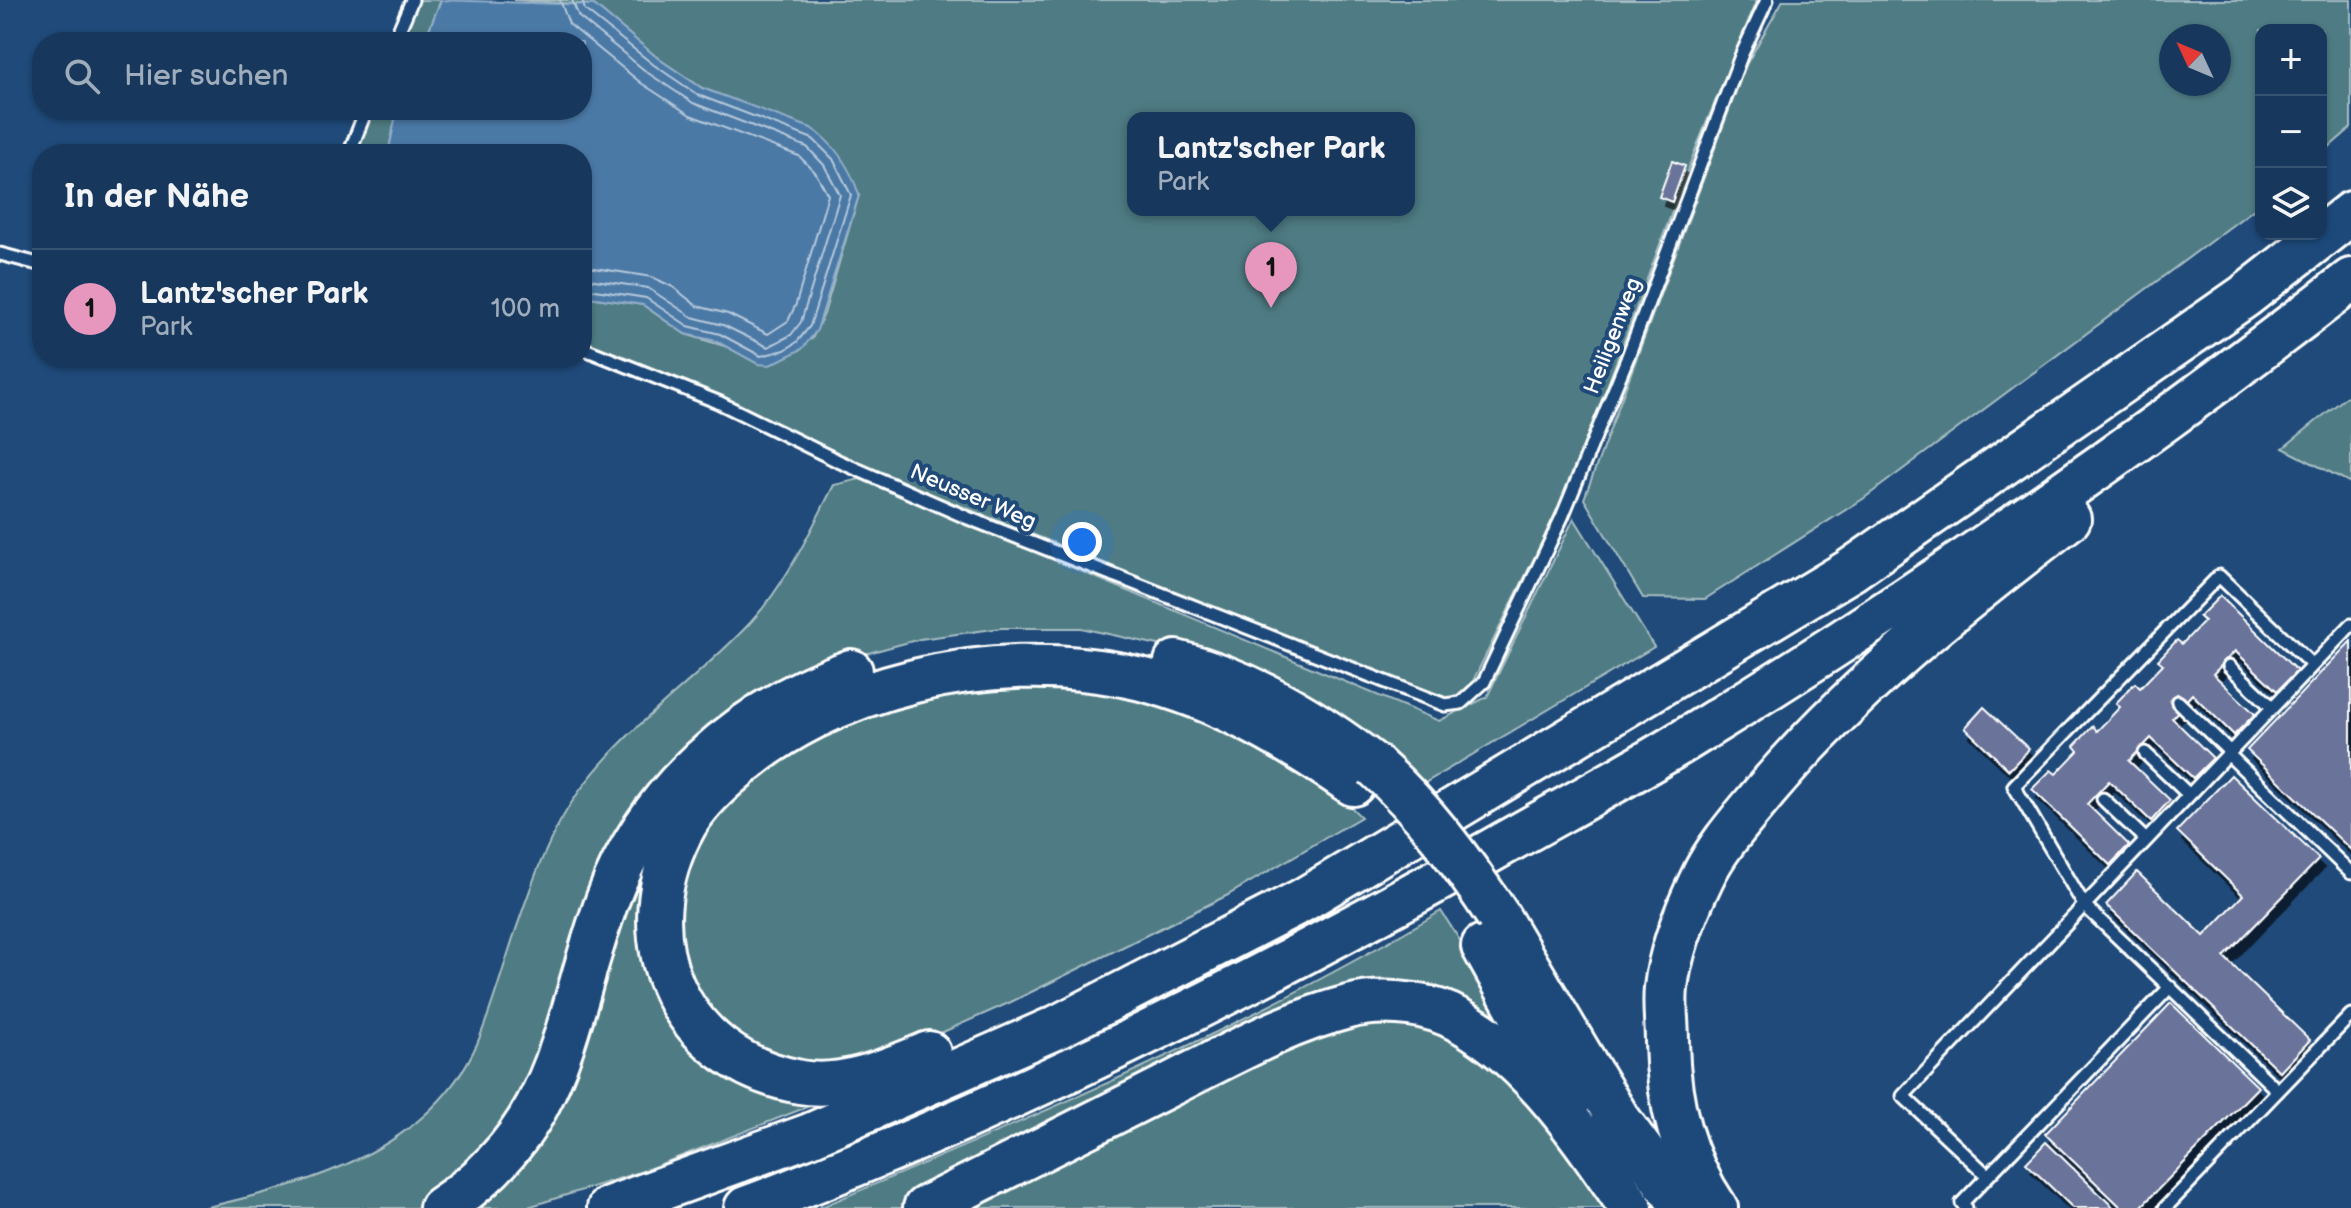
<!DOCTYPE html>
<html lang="de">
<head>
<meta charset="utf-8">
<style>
  :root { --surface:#17385c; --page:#244365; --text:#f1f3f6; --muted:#9eacbb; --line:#365272; --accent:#e797bd }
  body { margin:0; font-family:"Balsamiq Sans",sans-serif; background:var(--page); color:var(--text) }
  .controls { position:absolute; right:24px; top:24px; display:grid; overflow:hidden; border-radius:16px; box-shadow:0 2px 6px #0004 }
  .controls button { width:72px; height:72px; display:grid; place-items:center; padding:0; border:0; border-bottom:2px solid var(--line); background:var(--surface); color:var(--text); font:40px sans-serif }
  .compass { position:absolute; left:2159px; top:24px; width:72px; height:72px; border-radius:50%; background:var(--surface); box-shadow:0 2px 6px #0004; rotate:314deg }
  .you { position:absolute; left:1082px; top:542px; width:28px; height:28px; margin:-20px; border:6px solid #fff; border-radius:50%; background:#1a73e8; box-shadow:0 0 0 12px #1a73e833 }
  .badge { display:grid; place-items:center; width:52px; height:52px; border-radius:50%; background:var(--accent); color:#111; font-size:26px; font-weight:700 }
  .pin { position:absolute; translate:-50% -66px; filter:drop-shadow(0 2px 4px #0008) }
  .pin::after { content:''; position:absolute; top:42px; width:28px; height:24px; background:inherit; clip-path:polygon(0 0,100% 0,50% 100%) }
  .popup { position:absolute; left:1127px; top:112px; width:288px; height:104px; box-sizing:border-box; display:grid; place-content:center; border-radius:16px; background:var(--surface); filter:drop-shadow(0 2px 6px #0005); font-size:26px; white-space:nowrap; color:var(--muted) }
  .popup b { font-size:30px; color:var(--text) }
  .popup::after { content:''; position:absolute; left:50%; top:100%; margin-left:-16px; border:16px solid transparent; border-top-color:var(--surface) }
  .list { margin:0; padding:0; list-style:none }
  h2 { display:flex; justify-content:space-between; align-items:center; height:104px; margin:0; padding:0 32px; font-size:34px }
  h2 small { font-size:26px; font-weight:400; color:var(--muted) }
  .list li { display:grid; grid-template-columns:52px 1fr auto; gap:24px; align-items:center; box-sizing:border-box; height:120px; padding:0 32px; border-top:2px solid var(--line) }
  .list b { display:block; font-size:30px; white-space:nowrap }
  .list p { margin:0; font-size:26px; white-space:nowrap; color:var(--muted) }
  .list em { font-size:26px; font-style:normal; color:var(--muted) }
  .icon { flex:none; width:44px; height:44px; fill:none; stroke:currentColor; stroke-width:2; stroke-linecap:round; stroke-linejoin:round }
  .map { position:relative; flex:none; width:2351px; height:1208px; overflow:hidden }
  .search { position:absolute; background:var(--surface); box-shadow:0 2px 6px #0004; left:32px; top:32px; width:560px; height:88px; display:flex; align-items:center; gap:20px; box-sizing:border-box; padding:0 28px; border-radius:32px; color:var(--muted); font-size:30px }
  .panel { position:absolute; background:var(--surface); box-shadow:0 2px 6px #0004; left:32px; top:144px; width:560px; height:224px; border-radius:32px }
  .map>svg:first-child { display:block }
</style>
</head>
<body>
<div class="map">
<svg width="2351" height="1208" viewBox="0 0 2351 1208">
  <defs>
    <filter id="shadow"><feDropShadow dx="5" dy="9" stdDeviation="0" flood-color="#0009"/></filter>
  </defs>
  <rect width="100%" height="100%" fill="#1f4a7a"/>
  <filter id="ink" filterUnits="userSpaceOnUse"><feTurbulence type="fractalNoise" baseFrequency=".0125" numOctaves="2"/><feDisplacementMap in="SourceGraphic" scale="16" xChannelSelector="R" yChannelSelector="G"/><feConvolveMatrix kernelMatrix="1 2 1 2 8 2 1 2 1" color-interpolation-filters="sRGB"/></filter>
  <g filter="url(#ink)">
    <!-- green -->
    <path fill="#507c84" stroke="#a8bec2" stroke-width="2" fill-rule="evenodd" d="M 415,0 L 441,0 L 424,42 L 397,42 Z
      M 514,0 L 1757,0 L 1694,153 L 1570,486 L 1469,689 L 1458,700 L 1446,699 L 864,467 L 582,346 L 582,296 L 643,305 L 685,334 L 734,349 L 812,339 L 824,314 L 859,195 L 839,155 L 818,133 L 702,88 L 659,59 L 594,5 ZM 1133,118 L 1409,118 L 1409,210 L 1133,210 Z
      M 1783,0 L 2351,0 L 2351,128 L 2321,154 L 2321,30 L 2261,30 L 2261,204 L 1863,499 L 1705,599 L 1643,598 L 1584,499 L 1746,65 ZM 2171,36 L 2219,36 L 2219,84 L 2171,84 Z
      M 369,110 L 397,110 L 388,154 L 351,154 Z
      M 2351,393 L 2351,483 L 2283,448 Z
      M 860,479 L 1439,721 L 1487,697 L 1574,518 L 1654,647 L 1423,784 L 1190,652 L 1081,628 L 1001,628 L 920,639 L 839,661 L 703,739 L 516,1122 L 440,1195 L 417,1208 L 203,1208 C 308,1184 428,1152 477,1044 C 491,1011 501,975 512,941 C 530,889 546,838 578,793 C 626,726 694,683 750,623 C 787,583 809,533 834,485 Z
      M 1063,683 L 1191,709 L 1334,790 L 1361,817 L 1228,895 L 1011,1002 L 900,1051 L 820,1068 L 759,1054 L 703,1009 L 671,917 L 685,853 L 767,758 L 903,697 Z
      M 648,846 L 667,1006 L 830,1098 L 643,1171 L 525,1208 L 464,1208 L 601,962 Z
      M 1441,911 L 1536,1058 L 1566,1155 L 1606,1208 L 819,1208 C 1031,1118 1243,1030 1441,911 Z"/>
    <!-- water -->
    <path fill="#4b79a6" stroke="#93afca" stroke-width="2" d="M 441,0 L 594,5 L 659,59 L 702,88 L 811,128 C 835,144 851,169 859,195 L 817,330 L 802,349 L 770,365 L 758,364 L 716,341 L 685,334 L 643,305 L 582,296 L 582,154 L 388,154 L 397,110 L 582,110 L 582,42 L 424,42 Z"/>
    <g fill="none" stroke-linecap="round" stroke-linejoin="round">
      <!-- shore -->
      <path stroke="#b7c9db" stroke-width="2" d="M 560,0 L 569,24 L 641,83 L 690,115 L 799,156 L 815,172 L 828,195 L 796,304 L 788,321 L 768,334 L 728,314 L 697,306 L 673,287 L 652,277 L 582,266
        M 572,0 L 579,17 L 648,73 L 693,103 L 807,147 L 824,165 L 840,195 L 801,322 L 791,335 L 768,347 L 723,325 L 692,317 L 648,288 L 582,278
        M 582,0 L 585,10 L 654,65 L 698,95 L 813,139 L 833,159 L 851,195 L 810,326 L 797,342 L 785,350 L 761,356 L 720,334 L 688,326 L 646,298 L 582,288"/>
    </g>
    <!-- building -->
    <path fill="#6b7399" stroke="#fff" stroke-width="2" filter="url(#shadow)" d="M 1672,161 L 1685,166 L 1672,202 L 1659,197 Z
      M 2220,596 L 2297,671 L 2277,691 L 2235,651 L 2213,674 L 2255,714 L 2234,735 L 2192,694 L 2185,702 L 2177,694 L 2170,701 L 2179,710 L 2172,718 L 2213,758 L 2193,778 L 2151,738 L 2129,761 L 2170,800 L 2151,821 L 2109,781 L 2087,804 L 2129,845 L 2110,865 L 2032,789 L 2051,770 L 2056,774 L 2078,751 L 2074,746 L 2093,726 L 2097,731 L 2120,707 L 2116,703 L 2135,683 L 2140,688 L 2163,664 L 2158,660 L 2177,640 L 2182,644 L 2204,621 L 2199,617 Z
      M 2351,641 L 2351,850 L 2247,750 Z
      M 1984,707 L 2029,749 L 2009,770 L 1965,728 Z
      M 2231,775 L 2319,859 L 2224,957 L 2310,1040 L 2280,1072 L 2106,905 L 2137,872 L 2204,936 L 2243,895 L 2177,831 Z
      M 2171,1003 L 2258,1087 L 2140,1208 L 2122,1208 L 2045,1134 Z
      M 2046,1142 L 2114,1208 L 2073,1208 L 2026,1163 Z"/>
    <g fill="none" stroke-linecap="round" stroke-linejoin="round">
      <!-- lane casing -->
      <g stroke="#fff" stroke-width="17">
        <path id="lane" d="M 394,42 L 412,0
          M 349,154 L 366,110
          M 0,254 L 42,265
          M 582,348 L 718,402 L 838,461 L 968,518 L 1445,705 L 1461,703 L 1484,682 L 1562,517 L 1627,359 L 1741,56 L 1767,0
          M 2229,666 L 2272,707
          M 2178,702 L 2230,752
          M 2145,753 L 2189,795
          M 2228,754 L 2351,873
          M 2103,799 L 2146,840
          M 2278,1091 L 2084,905 L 2014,786 L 2219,576 L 2312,665
          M 1988,1176 L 1903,1096 L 2351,625
          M 1966,1208 L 1962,1203 L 2170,987
          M 2165,1208 L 2351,1015"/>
      </g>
      <!-- highway casing -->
      <g stroke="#fff" stroke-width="48">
        <path id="highway" d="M 1176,662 C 1250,680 1315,720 1375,766
          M 1498,916 L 1617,1117 L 1684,1208
          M 1483,946 L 1569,1101
          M 929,1053 C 889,1069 844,1090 800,1082 C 674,1059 624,933 685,825 C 696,806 713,789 729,775 C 828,684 992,649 1123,675 C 1208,692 1282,735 1353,784
          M 441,1208 C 564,1128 562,1024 607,901 C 647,791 742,710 851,671
          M 609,1208 L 810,1135 L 1057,1027 L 1303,900 L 1851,570 L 2245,296 L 2351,213
          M 746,1208 C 1003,1111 1248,987 1487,853 C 1555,814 1624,778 1690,737 C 1918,597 2140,444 2351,280
          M 925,1208 C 1008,1166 1091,1124 1175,1082 C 1231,1054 1286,1023 1348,1007 C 1378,999 1420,1002 1449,1015 C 1528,1052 1583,1139 1631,1208
          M 1716,1208 C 1682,1158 1668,1102 1667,1042 C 1667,1024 1664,1005 1666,988 C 1670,951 1686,911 1702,878 C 1717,846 1744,817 1766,790 C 1854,686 1961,602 2069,519"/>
      </g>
      <!-- lane -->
      <use href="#lane" stroke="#1f4a7a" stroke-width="11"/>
      <!-- highway -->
      <use href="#highway" stroke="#1f4a7a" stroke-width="42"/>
      <!-- highway-bridge casing -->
      <g stroke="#fff" stroke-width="48" stroke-linecap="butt">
        <path id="highway-bridge" d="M 1375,766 C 1424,810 1462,861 1498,916"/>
      </g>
      <!-- highway-bridge -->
      <use href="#highway-bridge" stroke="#1f4a7a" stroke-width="42"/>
    </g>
  </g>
  <g text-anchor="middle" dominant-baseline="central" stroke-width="8" stroke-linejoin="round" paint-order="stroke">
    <!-- street labels -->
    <g font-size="22" fill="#fff" stroke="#1f4a7a">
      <text transform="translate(1613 336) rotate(-69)">Heiligenweg</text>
      <text transform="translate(973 497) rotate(23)">Neusser Weg</text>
    </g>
  </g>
</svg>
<div class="controls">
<button>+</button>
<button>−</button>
<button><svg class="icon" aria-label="layers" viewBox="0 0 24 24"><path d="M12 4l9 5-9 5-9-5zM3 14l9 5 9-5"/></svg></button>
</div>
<svg class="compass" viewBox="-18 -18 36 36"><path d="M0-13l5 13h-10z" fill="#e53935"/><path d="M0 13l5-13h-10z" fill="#9eacbb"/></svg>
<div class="you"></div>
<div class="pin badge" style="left:1271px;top:308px">1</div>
<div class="popup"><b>Lantz'scher Park</b>Park</div>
<div class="search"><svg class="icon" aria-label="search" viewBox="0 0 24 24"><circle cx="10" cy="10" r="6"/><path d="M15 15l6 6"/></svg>Hier suchen</div>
<section class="panel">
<h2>In der Nähe<small></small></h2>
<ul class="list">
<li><span class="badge">1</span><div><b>Lantz'scher Park</b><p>Park</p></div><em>100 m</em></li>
</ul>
</section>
</div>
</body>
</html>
